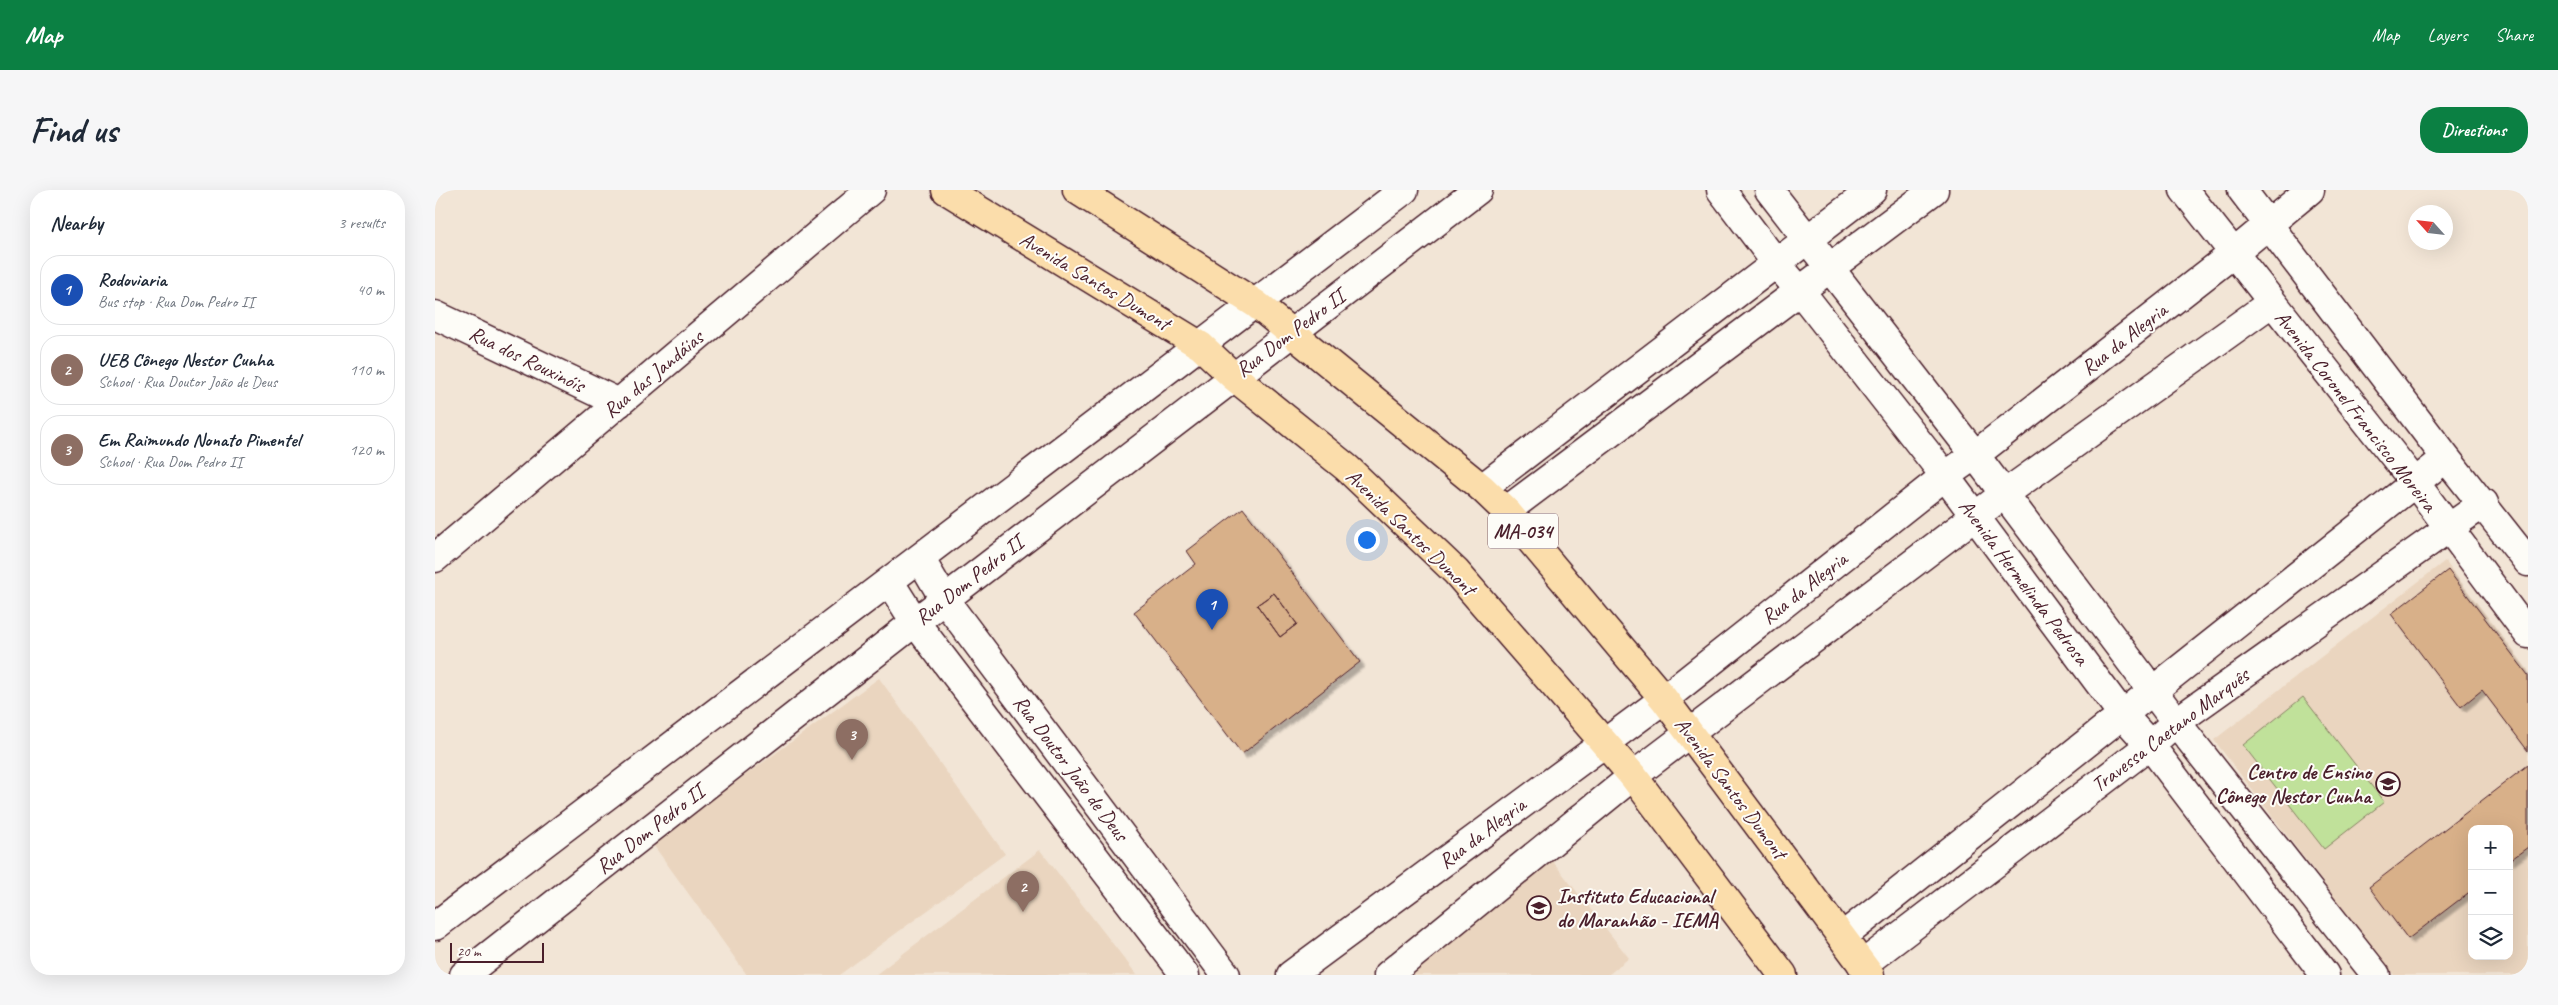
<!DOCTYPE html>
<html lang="en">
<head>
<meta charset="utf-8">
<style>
  :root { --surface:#fff; --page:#f6f6f7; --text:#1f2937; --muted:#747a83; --line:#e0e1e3; --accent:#0b8043 }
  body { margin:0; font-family:Caveat,sans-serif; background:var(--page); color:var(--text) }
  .controls { position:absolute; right:15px; bottom:15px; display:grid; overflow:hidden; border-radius:10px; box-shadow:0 5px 20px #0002 }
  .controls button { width:45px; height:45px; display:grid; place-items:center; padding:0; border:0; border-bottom:1px solid var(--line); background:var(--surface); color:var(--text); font:25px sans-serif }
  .compass { position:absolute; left:1973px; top:15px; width:45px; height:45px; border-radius:50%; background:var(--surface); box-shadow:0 5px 20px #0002; rotate:297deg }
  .scale { position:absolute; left:15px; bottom:12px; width:94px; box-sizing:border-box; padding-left:5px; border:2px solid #4a1f2b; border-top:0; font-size:14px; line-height:18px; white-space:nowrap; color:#4a1f2b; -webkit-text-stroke:4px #fdfcf7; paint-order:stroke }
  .you { position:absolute; left:931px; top:349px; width:18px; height:18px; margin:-12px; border:4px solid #fff; border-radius:50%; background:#1a73e8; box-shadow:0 0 0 8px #1a73e833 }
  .badge { display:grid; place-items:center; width:32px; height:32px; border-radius:50%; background:var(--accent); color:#fff; font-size:16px; font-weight:700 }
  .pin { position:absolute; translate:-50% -41px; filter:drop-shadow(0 1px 2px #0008) }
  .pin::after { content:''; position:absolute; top:26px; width:18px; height:15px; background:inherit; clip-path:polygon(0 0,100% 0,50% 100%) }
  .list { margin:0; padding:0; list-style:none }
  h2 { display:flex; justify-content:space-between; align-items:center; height:65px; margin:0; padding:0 20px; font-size:21px }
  h2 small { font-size:16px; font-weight:400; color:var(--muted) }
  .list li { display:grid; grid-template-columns:32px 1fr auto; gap:15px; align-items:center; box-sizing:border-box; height:70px; margin:0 10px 10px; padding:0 10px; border:1px solid var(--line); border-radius:20px }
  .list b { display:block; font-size:19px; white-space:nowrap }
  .list p { margin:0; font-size:16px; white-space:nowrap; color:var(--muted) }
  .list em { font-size:16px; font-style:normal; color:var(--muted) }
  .icon { flex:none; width:28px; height:28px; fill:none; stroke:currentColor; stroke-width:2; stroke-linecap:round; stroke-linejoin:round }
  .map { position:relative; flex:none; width:2093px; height:785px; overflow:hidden; border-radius:20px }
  header { display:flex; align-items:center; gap:30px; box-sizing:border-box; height:70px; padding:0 25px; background:var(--accent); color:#fff }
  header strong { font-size:24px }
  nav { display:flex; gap:28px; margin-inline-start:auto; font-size:18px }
  .intro { display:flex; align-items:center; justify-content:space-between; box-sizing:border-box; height:120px; padding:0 30px }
  h1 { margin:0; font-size:35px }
  .button { padding:12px 22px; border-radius:20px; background:var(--accent); color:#fff; font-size:18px; font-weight:700 }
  main { display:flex; gap:30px; padding:0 30px }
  aside { flex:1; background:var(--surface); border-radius:20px; box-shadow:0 5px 20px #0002 }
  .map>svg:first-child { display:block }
</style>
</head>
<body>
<header>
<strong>Map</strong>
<nav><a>Map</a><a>Layers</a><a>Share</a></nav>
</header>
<div class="intro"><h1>Find us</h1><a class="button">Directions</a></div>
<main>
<aside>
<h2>Nearby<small>3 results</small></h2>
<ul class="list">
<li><span class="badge" style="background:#1a4fb4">1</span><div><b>Rodoviaria</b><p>Bus stop · Rua Dom Pedro II</p></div><em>40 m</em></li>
<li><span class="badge" style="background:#8d6e63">2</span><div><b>UEB Cônego Nestor Cunha</b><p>School · Rua Doutor João de Deus</p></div><em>110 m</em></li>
<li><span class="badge" style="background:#8d6e63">3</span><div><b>Em Raimundo Nonato Pimentel</b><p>School · Rua Dom Pedro II</p></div><em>120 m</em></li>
</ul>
</aside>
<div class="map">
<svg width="2093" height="785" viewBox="0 0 2093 785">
  <defs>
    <filter id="shadow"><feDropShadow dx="4.5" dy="4.5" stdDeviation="1" flood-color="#0004"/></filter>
  </defs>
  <rect width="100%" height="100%" fill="#f2e5d6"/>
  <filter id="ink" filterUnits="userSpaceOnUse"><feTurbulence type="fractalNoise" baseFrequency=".02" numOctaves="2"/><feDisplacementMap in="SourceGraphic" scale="10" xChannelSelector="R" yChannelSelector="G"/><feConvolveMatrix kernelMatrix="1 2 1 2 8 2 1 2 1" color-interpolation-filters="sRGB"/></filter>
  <g filter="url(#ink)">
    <!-- built -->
    <path fill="#ead5bf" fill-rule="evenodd" d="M 2010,371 L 2093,480 L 2093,785 L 1959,785 L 1779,550 ZM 2037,639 L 2074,639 L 2074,766 L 2037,766 Z
      M 444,488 L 570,664 L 404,785 L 312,785 L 217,653 Z
      M 605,660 L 702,785 L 440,785 Z
      M 1116,669 L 1194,768 L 1173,785 L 969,785 Z"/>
    <!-- green -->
    <path fill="#c0e19a" stroke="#858062" d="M 1868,507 L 1949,612 L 1889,659 L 1808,555 Z"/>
    <!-- building -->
    <path fill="#d8b089" stroke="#4a1f2b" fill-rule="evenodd" filter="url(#shadow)" d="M 808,318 L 925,472 L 807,564 L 699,422 L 761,374 L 752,361 ZM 839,403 L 862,434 L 845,447 L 822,415 Z
      M 2013,380 L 2093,485 L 2093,561 L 2047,500 L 2026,517 L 1956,424 Z
      M 839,403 L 862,434 L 845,447 L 822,415 Z
      M 2093,575 L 2093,657 L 2074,671 L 2074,639 L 2037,639 L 2037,700 L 1973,749 L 1934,697 Z"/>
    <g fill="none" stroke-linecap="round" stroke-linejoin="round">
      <!-- minor casing -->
      <g stroke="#4a1f2b" stroke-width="31">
        <path id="minor" d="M 1286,0 L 1342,74 L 1366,102 L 1510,286 L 1687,524 L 1715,555 L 1890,785
          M 1334,0 L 1540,265 L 1741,532 L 1941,785
          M 1749,0 L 1981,294 L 2093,444
          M 1807,0 L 2011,268 L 2093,372
          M 0,125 L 184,213
          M 1047,298 L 1437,0
          M 1071,321 L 1499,0
          M 0,368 L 436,0
          M 485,368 L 509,409 L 791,785
          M 454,391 L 480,432 L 750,785
          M 0,736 L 969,0
          M 1407,747 L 2011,268
          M 1427,775 L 1715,555 L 1741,532 L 2049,313
          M 29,785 L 480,432 L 1043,0
          M 856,785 L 1229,509 L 1510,286 L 1540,265 L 1799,63 L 1875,0
          M 953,785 L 1198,586 L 1568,305 L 1836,113"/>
      </g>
      <!-- major casing -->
      <g stroke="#4a1f2b" stroke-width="31">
        <path id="major" d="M 511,0 L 766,156 L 798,186 L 912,278 L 1021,382 L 1198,586 L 1348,785
          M 642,0 L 821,114 L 1047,298 L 1071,321 L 1229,509 L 1435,785"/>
      </g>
      <!-- minor -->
      <use href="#minor" stroke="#fdfcf7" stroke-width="28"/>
      <!-- major -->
      <use href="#major" stroke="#fbddab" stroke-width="28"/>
    </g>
  </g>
  <!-- icons -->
  <defs>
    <g id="school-ring" transform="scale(1.25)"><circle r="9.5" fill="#fdfcf7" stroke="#4a1f2b" stroke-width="1.5"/><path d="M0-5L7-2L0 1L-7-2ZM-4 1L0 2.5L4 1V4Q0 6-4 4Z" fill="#4a1f2b"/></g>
  </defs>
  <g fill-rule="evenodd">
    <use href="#school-ring" x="1953" y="594"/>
    <use href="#school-ring" x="1104" y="718"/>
  </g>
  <g text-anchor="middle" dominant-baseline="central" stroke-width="4" stroke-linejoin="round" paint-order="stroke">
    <!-- shield labels -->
    <rect fill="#fdfcf7" stroke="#806168" stroke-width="1" x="1053" y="323.5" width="70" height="35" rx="4"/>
    <g font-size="20" font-weight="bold" fill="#4a1f2b">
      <text x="1088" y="341">MA-034</text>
    </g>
    <!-- street labels -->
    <g font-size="21" fill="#4a1f2b" stroke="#fdfcf7">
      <text transform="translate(660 91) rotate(31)">Avenida Santos Dumont</text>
      <text transform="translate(855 143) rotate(-37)">Rua Dom Pedro II</text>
      <text transform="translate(1689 149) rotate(-38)">Rua da Alegria</text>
      <text transform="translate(92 169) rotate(26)">Rua dos Rouxinóis</text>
      <text transform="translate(218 184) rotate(-40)">Rua das Jandáias</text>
      <text transform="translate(1921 221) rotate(52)">Avenida Coronel Francisco Moreira</text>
      <text transform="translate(976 342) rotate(44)">Avenida Santos Dumont</text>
      <text transform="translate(534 390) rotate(-38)">Rua Dom Pedro II</text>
      <text transform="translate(1589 392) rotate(53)">Avenida Hermelinda Pedrosa</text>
      <text transform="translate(1369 398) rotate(-38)">Rua da Alegria</text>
      <text transform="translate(1735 540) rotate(-37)">Travessa Caetano Marquês</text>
      <text transform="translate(636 578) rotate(53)">Rua Doutor João de Deus</text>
      <text transform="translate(1296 598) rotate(53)">Avenida Santos Dumont</text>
      <text transform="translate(215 639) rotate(-38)">Rua Dom Pedro II</text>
      <text transform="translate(1047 643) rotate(-37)">Rua da Alegria</text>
    </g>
    <!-- poi labels -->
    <g font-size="21" font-weight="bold" fill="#4a1f2b" stroke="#fdfcf7" text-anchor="end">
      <text x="1936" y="582">Centro de Ensino<tspan x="1936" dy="24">Cônego Nestor Cunha</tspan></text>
      <text x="1122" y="706" text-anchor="start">Instituto Educacional<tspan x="1122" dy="24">do Maranhão - IEMA</tspan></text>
    </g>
  </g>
</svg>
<div class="controls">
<button>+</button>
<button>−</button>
<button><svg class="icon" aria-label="layers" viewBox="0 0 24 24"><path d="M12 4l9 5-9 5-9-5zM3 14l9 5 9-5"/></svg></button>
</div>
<svg class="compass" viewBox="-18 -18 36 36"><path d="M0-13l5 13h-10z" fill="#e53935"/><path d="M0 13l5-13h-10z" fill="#747a83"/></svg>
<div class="scale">20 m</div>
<div class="you"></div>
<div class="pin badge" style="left:777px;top:440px;background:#1a4fb4">1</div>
<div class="pin badge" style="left:588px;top:722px;background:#8d6e63">2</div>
<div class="pin badge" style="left:417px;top:570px;background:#8d6e63">3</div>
</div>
</main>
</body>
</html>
